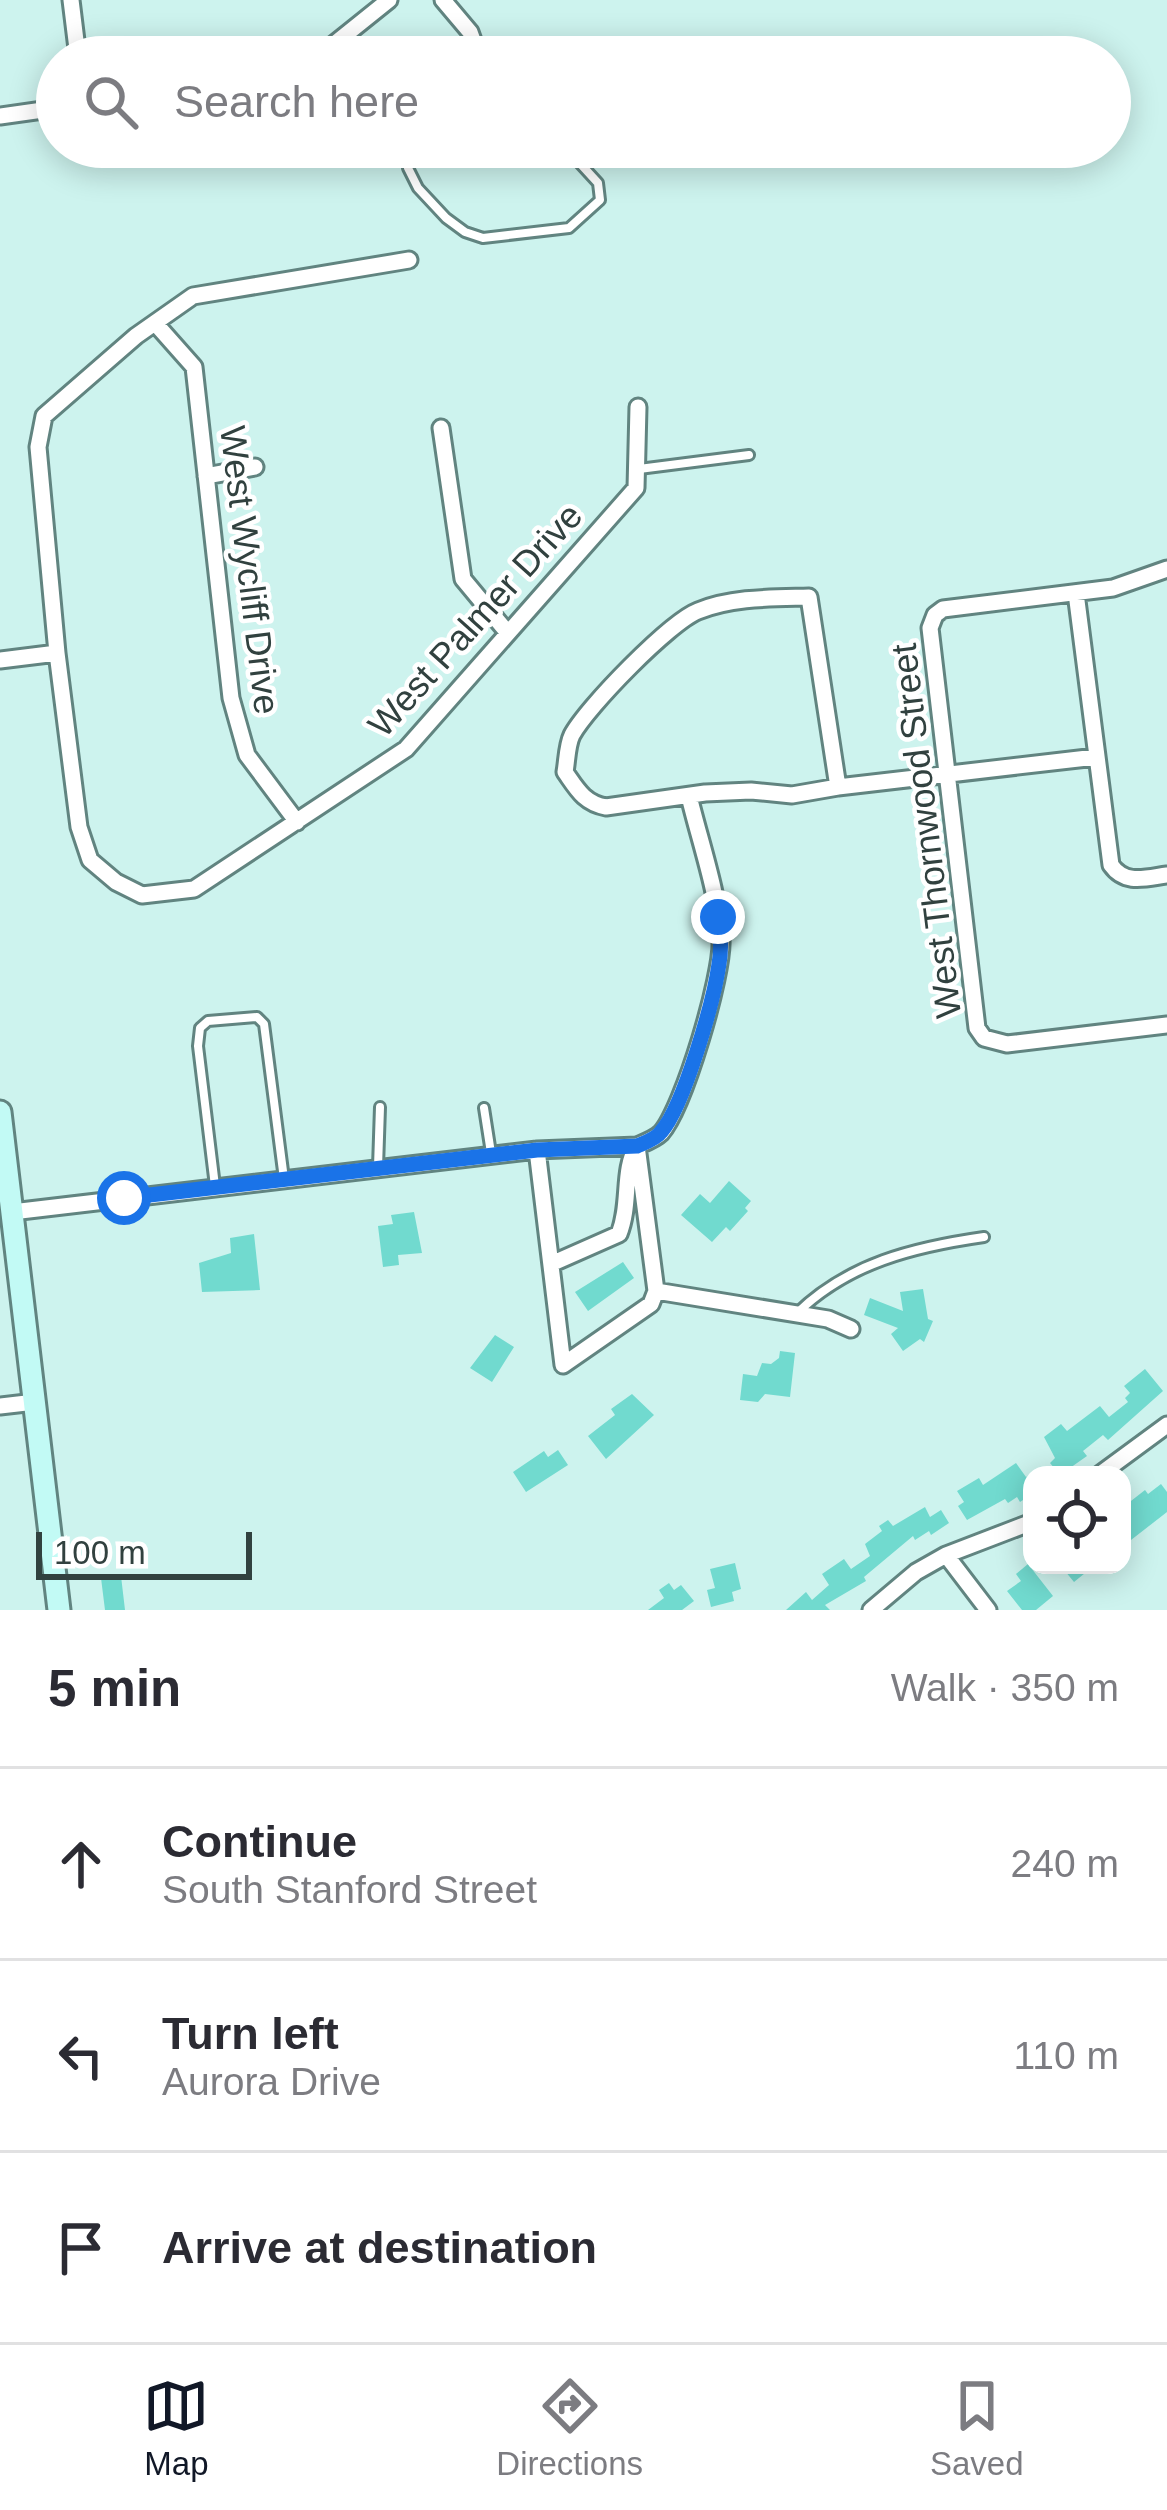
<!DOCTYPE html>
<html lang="en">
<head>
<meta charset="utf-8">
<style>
  :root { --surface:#fff; --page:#f7f7f7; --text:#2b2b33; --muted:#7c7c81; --line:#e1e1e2; --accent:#111827 }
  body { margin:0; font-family:Helvetica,sans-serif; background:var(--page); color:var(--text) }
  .controls { position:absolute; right:36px; bottom:36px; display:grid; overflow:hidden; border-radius:24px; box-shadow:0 6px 30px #0003 }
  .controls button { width:108px; height:108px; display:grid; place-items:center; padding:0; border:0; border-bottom:3px solid var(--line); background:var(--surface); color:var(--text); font:60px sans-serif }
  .scale { position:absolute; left:36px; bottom:30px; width:216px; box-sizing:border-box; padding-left:12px; border:6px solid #31413f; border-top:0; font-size:33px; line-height:42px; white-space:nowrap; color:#31413f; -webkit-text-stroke:9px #fff; paint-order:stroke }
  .stop { position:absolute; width:36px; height:36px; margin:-27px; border:9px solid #1a73e8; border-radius:50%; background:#fff }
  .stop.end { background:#1a73e8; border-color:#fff; box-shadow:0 3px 12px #0008 }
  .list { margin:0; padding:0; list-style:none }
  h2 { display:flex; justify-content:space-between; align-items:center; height:156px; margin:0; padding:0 48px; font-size:51px }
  h2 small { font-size:39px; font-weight:400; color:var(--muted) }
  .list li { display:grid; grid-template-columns:78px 1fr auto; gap:36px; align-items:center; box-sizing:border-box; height:192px; padding:0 48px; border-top:3px solid var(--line) }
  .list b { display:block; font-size:45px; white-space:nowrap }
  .list p { margin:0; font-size:39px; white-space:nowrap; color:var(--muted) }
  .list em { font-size:39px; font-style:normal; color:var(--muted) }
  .icon { flex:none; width:66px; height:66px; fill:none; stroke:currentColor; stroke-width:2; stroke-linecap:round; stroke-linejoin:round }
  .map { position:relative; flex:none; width:1167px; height:1610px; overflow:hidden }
  .search { position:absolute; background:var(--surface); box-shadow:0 6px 30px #0003; left:36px; right:36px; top:36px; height:132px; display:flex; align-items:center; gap:30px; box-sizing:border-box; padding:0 42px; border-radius:66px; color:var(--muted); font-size:45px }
  .sheet { height:732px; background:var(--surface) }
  nav { display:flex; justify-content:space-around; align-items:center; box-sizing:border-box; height:168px; border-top:3px solid var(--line); background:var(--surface); font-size:33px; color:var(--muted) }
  nav a { display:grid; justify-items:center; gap:6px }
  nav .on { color:var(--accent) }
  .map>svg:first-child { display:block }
</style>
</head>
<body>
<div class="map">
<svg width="1167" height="1610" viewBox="0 0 1167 1610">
  <rect width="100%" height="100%" fill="#cdf3ee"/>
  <!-- building -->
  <path fill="#71dacf" d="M 729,1181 L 751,1201 L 745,1208 L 748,1211 L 730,1231 L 726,1227 L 712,1242 L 681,1215 L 700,1194 L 710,1203 Z
    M 414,1212 L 422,1253 L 398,1255 L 399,1265 L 383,1267 L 378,1226 L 393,1224 L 391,1215 Z
    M 254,1234 L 260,1290 L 202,1292 L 199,1263 L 231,1253 L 230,1238 Z
    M 623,1262 L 634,1278 L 588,1311 L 575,1292 Z
    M 923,1289 L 928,1319 L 933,1321 L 924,1342 L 920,1339 L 903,1351 L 891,1334 L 898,1328 L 864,1315 L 870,1298 L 903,1311 L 900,1292 Z
    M 495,1335 L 514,1347 L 492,1382 L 470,1368 Z
    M 780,1351 L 795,1353 L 790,1397 L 765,1394 L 758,1402 L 740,1400 L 743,1374 L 757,1376 L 762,1363 L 771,1364 L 779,1358 Z
    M 1145,1369 L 1163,1391 L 1108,1440 L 1103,1435 L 1083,1451 L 1087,1456 L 1060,1475 L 1050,1463 L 1055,1458 L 1044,1437 L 1061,1424 L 1067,1431 L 1100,1406 L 1109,1417 L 1128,1402 L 1125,1398 L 1130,1393 L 1124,1386 Z
    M 632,1394 L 654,1415 L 606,1459 L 588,1436 L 615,1415 L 611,1409 Z
    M 558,1450 L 568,1465 L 526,1492 L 513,1472 L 544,1451 L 548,1457 Z
    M 1016,1463 L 1026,1477 L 1032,1473 L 1032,1494 L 1020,1502 L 1017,1497 L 1008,1503 L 1005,1499 L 967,1520 L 958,1506 L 964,1502 L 957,1491 L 979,1478 L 983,1485 Z
    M 1161,1484 L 1167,1492 L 1167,1512 L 1122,1547 L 1122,1508 L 1145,1490 L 1148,1494 Z
    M 925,1507 L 930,1517 L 941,1510 L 949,1523 L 931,1535 L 929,1531 L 915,1540 L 913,1536 L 864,1577 L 866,1581 L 825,1605 L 830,1610 L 786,1610 L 806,1592 L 812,1600 L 829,1585 L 822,1574 L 844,1559 L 851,1569 L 870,1556 L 865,1544 L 882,1531 L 879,1526 L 888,1520 L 893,1526 Z
    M 735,1563 L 741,1589 L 732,1592 L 734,1601 L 711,1607 L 707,1590 L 715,1588 L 710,1569 Z
    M 1028,1564 L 1053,1596 L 1036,1610 L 1022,1610 L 1007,1591 L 1021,1581 L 1016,1574 Z
    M 1060,1565 L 1095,1565 L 1074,1582 Z
    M 121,1576 L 125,1610 L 105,1610 L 101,1578 Z
    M 669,1583 L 674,1590 L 681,1585 L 694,1601 L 682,1610 L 648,1610 L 664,1598 L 659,1590 Z"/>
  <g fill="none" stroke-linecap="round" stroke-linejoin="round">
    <!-- lane casing -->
    <g stroke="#618480" stroke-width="14">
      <path id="lane" d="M 414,147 L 408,168 L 418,188 L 446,218 L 465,232 L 483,238 L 569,228 L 600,200 L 598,183 L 565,147
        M 639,469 L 749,455
        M 484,1108 L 491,1153
        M 378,1167 L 380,1107
        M 215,1186 L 198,1046 L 200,1028 L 208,1021 L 257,1017 L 264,1024 L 284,1179
        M 796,1314 C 848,1263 914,1247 984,1237"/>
    </g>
    <!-- street casing -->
    <g stroke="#618480" stroke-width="21">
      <path id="street" d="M 71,0 L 78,57
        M 443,0 L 470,32 L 479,57
        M 318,57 L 389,0
        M 0,116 L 57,108
        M 155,323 L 194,367 L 231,698 L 247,755 L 297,822
        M 441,428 L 463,579 L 507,632
        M 206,476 L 255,467
        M 1167,569 L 1113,588 L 943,609 L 935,615 L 930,628 L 977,1028 L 984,1038 L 1007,1044 L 1167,1025
        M 1076,593 L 1111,865 C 1125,885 1145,878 1167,875
        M 809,597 L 838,787 L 792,795 L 751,791 L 705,793 L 606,807 C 584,803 577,789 565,772 C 567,761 567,745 572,735 C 587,707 670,622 698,611 C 732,597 773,598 809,597 Z
        M 57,653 L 79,827 L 90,860 L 116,882 L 142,895 L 194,889 L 406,749 L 636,488 L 638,407
        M 0,660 L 57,653 L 38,447 L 44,416 L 136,336 L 193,296 L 409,260
        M 838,787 L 1096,757
        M 637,1146 L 656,1291
        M 537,1150 L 563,1365 L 651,1304 L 656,1291
        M 12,1212 L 537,1150 L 637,1146 C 644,1143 655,1139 661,1133 C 684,1107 723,974 721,940 C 718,892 700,842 689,796
        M 551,1264 L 619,1234 C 631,1204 622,1170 637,1146
        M 656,1291 L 828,1319 L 851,1329
        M 0,1406 L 35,1402
        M 1099,1475 L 1167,1425
        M 946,1555 L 988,1610
        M 871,1610 L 916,1572 L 946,1555 L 1032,1522"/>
    </g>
    <!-- secondary casing -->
    <g stroke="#618480" stroke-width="27">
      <path id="secondary" d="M 0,1112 L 59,1610"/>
    </g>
    <!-- lane -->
    <use href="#lane" stroke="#fff" stroke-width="8"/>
    <!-- street -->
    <use href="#street" stroke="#fff" stroke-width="15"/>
    <!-- secondary -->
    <use href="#secondary" stroke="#c2faf5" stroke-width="21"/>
  </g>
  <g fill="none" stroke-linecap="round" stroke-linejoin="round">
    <!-- route -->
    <path stroke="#1a73e8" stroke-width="15" d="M 124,1198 L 537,1150 L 637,1146 C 644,1143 656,1139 661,1132 C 684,1106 714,1000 719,964 C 722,948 720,933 718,917"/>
  </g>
  <g text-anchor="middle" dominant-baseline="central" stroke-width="9" stroke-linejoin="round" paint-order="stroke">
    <!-- street labels -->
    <g font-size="36" fill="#31413f" stroke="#fff">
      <text transform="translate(250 570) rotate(83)">West Wycliff Drive</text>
      <text transform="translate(475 620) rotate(-48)">West Palmer Drive</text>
      <text transform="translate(926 831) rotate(-97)">West Thornwood Street</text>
    </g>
  </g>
</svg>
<div class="controls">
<button><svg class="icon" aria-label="locate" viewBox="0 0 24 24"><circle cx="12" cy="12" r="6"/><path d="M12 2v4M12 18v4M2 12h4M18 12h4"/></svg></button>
</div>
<div class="scale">100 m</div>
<div class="stop" style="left:124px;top:1198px"></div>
<div class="stop end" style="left:718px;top:917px"></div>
<div class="search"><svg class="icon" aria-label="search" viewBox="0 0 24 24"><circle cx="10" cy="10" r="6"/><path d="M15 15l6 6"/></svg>Search here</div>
</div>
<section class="sheet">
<h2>5 min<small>Walk · 350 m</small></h2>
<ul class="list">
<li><svg class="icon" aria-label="ahead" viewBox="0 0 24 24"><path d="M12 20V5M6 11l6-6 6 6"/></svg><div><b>Continue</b><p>South Stanford Street</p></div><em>240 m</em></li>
<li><svg class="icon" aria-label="left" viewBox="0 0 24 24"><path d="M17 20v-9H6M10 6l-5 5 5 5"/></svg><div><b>Turn left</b><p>Aurora Drive</p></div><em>110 m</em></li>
<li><svg class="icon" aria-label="arrive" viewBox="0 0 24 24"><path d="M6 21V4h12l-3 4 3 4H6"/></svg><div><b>Arrive at destination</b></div></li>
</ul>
</section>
<nav>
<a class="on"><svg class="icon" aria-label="map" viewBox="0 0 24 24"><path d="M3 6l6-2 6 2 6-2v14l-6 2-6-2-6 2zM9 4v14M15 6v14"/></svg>Map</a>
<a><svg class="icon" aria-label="directions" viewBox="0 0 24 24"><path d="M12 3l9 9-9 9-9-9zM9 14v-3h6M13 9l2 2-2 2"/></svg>Directions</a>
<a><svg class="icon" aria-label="saved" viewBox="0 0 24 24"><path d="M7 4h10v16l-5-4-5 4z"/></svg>Saved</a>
</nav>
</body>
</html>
